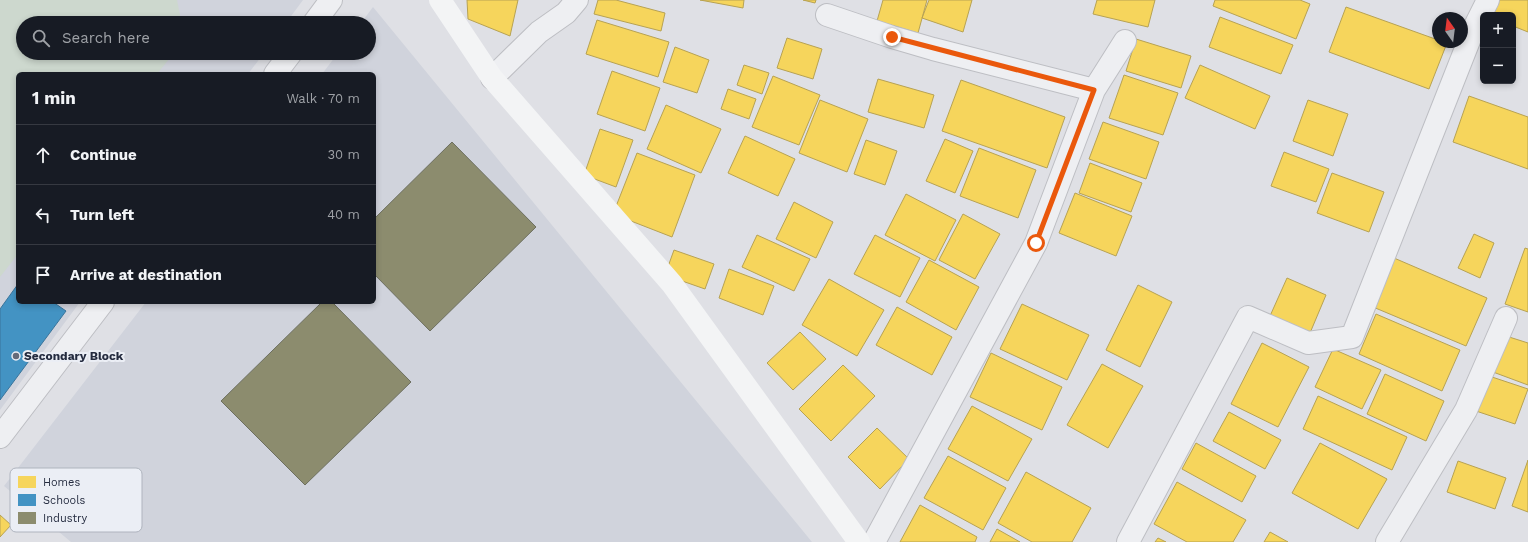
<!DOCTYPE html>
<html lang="en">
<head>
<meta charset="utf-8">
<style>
  :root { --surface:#171b24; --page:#20242c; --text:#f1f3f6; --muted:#9ea1a6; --line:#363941 }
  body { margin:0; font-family:"Work Sans",sans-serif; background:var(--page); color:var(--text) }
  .controls { position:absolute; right:12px; top:12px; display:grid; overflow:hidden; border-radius:6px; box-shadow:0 2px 6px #0003 }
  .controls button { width:36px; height:36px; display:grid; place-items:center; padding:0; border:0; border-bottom:1px solid var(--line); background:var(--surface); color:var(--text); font:20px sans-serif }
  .compass { position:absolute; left:1432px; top:12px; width:36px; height:36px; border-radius:50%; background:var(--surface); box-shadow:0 2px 6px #0003; rotate:346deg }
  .stop { position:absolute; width:12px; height:12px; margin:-9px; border:3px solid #ea580c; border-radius:50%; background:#fff }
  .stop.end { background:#ea580c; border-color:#fff; box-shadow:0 1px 4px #0008 }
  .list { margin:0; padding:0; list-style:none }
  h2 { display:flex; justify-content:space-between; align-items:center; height:52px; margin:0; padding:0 16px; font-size:17px }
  h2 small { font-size:13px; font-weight:400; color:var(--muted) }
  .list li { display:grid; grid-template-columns:26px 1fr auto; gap:12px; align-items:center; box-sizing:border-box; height:60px; padding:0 16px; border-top:1px solid var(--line) }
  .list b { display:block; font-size:15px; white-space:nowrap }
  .list em { font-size:13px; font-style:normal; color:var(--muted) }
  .icon { flex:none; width:22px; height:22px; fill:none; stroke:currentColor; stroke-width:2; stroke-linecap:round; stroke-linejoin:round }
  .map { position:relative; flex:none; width:1528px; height:542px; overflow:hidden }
  .search { position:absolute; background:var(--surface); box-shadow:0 2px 6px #0003; left:16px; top:16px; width:360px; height:44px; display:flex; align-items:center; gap:10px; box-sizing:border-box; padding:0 14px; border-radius:22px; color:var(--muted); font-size:15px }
  .panel { position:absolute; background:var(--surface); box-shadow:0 2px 6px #0003; left:16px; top:72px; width:360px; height:232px; border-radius:6px }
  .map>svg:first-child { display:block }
</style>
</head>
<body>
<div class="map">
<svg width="1528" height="542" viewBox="0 0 1528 542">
  <rect width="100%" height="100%" fill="#dfe0e5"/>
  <!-- built -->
  <path fill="#d0d3dc" d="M 0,0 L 303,0 L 286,23 L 23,23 L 23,53 L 264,53 L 248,74 L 18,74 L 18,302 L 80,302 L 0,410 Z
    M 373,7 L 812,542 L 71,542 L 4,486 L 146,302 L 374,302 L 374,74 L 322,74 L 338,53 L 369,53 L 369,23 L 361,23 Z"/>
  <!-- green -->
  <path fill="#cdd8ce" d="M 0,0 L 177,0 L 180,15 L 179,23 L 23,23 L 23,53 L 174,53 L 157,74 L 18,74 L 18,254 L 0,277 Z"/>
  <!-- homes -->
  <path fill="#f6d55c" stroke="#b7a253" d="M 467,0 L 518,0 L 510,36 L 468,19 Z
    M 598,0 L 616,0 L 665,13 L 661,31 L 594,14 Z
    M 700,0 L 744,0 L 743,8 Z
    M 803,0 L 816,0 L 815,3 Z
    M 883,0 L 927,0 L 918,33 L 877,21 Z
    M 929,0 L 972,0 L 963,32 L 922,18 Z
    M 1097,0 L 1155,0 L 1148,27 L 1093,14 Z
    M 1215,0 L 1300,0 L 1310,4 L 1296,39 L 1213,6 Z
    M 1492,0 L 1528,0 L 1528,32 L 1513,26 L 1513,15 L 1486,15 Z
    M 1346,7 L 1438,40 L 1438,42 L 1447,43 L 1429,89 L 1329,52 Z
    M 1220,17 L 1293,45 L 1281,74 L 1209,47 Z
    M 597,20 L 669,42 L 658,77 L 586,54 Z
    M 787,38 L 822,49 L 813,79 L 777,68 Z
    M 1136,39 L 1191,56 L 1181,88 L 1126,71 Z
    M 675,47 L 709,60 L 697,93 L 663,82 Z
    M 744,65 L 769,73 L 762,94 L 737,85 Z
    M 1200,65 L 1270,96 L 1255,129 L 1185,98 Z
    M 612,71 L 660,88 L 645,131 L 597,114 Z
    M 1124,75 L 1178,93 L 1163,135 L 1109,118 Z
    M 773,76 L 820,95 L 799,145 L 752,127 Z
    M 878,79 L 934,95 L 924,128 L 868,112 Z
    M 961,80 L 1065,117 L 1047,168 L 942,131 Z
    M 728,89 L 756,99 L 749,119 L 721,109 Z
    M 1469,96 L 1528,117 L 1528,169 L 1453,142 Z
    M 820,100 L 868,119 L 847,172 L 799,153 Z
    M 1308,100 L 1348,114 L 1333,156 L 1293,141 Z
    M 666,105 L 721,129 L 701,173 L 647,149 Z
    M 1103,122 L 1159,142 L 1146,179 L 1089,159 Z
    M 600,129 L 633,140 L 616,187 L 584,175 Z
    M 745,136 L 795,159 L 778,196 L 728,173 Z
    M 945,139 L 973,151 L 955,193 L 926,181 Z
    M 866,140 L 897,151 L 885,185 L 854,174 Z
    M 979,148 L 1036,170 L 1018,218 L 960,196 Z
    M 1284,152 L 1329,169 L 1316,202 L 1271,186 Z
    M 637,153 L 695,175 L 672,237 L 613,214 Z
    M 1090,163 L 1142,183 L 1131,212 L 1079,193 Z
    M 1332,173 L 1384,192 L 1369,232 L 1317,213 Z
    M 1075,193 L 1132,216 L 1116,256 L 1059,233 Z
    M 906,194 L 956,220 L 935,261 L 885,235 Z
    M 794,202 L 833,222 L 816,258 L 776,239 Z
    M 963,214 L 1000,234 L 975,279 L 939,260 Z
    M 1474,234 L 1494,243 L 1480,278 L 1458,268 Z
    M 757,235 L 810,259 L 794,291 L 742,267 Z
    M 875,235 L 920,258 L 900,297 L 854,274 Z
    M 1525,248 L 1528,249 L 1528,312 L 1505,304 Z
    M 674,250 L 714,264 L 705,289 L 665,275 Z
    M 1394,258 L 1487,298 L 1466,346 L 1373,307 Z
    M 929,260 L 979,287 L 956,330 L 906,302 Z
    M 729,269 L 774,286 L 763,315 L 719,298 Z
    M 1287,278 L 1326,295 L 1310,333 L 1270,316 Z
    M 829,279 L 884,310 L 857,356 L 802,325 Z
    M 1138,285 L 1172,302 L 1140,367 L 1106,350 Z
    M 1022,304 L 1089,335 L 1067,380 L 1000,349 Z
    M 897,307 L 952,337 L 932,375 L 876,345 Z
    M 1376,314 L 1460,350 L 1442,391 L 1359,354 Z
    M 800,332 L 826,359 L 793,390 L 767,363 Z
    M 1506,336 L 1528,343 L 1528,385 L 1493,372 Z
    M 1262,343 L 1309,367 L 1278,427 L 1231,404 Z
    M 1333,349 L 1381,370 L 1362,409 L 1315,387 Z
    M 991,353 L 1062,387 L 1042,430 L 970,397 Z
    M 1102,364 L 1143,386 L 1108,448 L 1067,425 Z
    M 843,365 L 875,396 L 831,441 L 799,409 Z
    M 1385,374 L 1444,401 L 1426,441 L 1367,414 Z
    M 1486,375 L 1528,389 L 1515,424 L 1473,410 Z
    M 1318,396 L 1407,437 L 1392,470 L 1303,429 Z
    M 972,406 L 1032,439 L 1008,481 L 948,449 Z
    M 1229,412 L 1281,440 L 1265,469 L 1213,441 Z
    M 877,428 L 909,459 L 880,489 L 848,457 Z
    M 1196,443 L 1256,476 L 1242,502 L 1182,469 Z
    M 1320,443 L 1387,479 L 1358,529 L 1292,493 Z
    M 948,456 L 1006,488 L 983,530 L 924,498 Z
    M 1528,460 L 1528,512 L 1512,506 Z
    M 1458,461 L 1506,478 L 1495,509 L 1447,492 Z
    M 1026,472 L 1091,508 L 1072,542 L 1032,542 L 998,523 Z
    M 1177,482 L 1246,520 L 1233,542 L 1187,542 L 1154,524 Z
    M 920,505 L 977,537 L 975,542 L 900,542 Z
    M 0,515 L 11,525 L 0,537 Z
    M 997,529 L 1020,542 L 990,542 Z
    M 1270,532 L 1288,542 L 1264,542 Z
    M 1158,538 L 1166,542 L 1155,542 Z"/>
  <!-- schools -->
  <path fill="#4393c3" stroke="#3a749b" d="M 18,284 L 18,302 L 53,302 L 66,311 L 0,400 L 0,309 Z"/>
  <!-- industry -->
  <path fill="#8c8c6e" stroke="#6d6f60" d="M 452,142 L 536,227 L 430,331 L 374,274 L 374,219 Z
    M 322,302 L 332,302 L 411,382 L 305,485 L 221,401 Z"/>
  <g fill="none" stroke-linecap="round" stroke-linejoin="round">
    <!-- street casing -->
    <g stroke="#bdbec3" stroke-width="24">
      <path id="street" d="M 827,15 L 892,37 L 933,49 L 1094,90
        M 314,23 L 331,0
        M 275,74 L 291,53
        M 492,78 L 539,32 L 566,13 L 577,0
        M 0,437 L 103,302
        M 874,542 L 1036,243 L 1094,90 L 1125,41
        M 1128,542 L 1248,317 L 1308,343 L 1352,337 L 1474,28 L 1488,0
        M 1387,542 L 1466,410 L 1506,318"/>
    </g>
    <!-- street -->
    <use href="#street" stroke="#eeeff2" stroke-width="22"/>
    <!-- secondary -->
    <path stroke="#f3f4f5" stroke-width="22" d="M 440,0 L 492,78 L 672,284 L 859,542"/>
  </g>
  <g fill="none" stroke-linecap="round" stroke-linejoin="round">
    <!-- route -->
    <path stroke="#ea580c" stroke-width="5" d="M 892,37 L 1094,90 L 1036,243"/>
  </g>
  <!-- markers -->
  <circle fill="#656a79" stroke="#ebeef5" stroke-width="1.5" cx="16" cy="356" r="4"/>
  <g text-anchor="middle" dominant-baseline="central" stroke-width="4" stroke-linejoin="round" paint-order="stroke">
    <!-- poi labels -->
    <g font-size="12" font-weight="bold" fill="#242b3f" stroke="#ebeef5" text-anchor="start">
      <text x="24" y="356">Secondary Block</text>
    </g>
  </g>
  <!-- legend -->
  <rect x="10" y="468" width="132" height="64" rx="6" fill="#ebeef5" stroke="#afb4be" stroke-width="1"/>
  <rect x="18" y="476" width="18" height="12" fill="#f6d55c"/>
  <rect x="18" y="494" width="18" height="12" fill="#4393c3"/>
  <rect x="18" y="512" width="18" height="12" fill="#8c8c6e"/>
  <g font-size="11" fill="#242b3f">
    <text x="43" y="486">Homes</text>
    <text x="43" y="504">Schools</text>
    <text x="43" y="522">Industry</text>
  </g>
</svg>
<div class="controls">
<button>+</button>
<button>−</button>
</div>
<svg class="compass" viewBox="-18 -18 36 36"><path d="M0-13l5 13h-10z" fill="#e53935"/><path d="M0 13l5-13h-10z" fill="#9ea1a6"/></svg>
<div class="stop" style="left:1036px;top:243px"></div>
<div class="stop end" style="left:892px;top:37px"></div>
<div class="search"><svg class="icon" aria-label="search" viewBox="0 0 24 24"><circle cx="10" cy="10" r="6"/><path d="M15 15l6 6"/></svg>Search here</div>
<section class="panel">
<h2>1 min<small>Walk · 70 m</small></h2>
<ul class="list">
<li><svg class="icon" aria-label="ahead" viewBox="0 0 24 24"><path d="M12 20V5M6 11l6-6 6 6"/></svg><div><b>Continue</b></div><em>30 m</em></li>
<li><svg class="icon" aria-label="left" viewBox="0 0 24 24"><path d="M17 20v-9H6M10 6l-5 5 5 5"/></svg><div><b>Turn left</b></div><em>40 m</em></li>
<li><svg class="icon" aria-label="arrive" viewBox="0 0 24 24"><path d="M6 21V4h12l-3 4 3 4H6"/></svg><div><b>Arrive at destination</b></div></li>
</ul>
</section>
</div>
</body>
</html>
